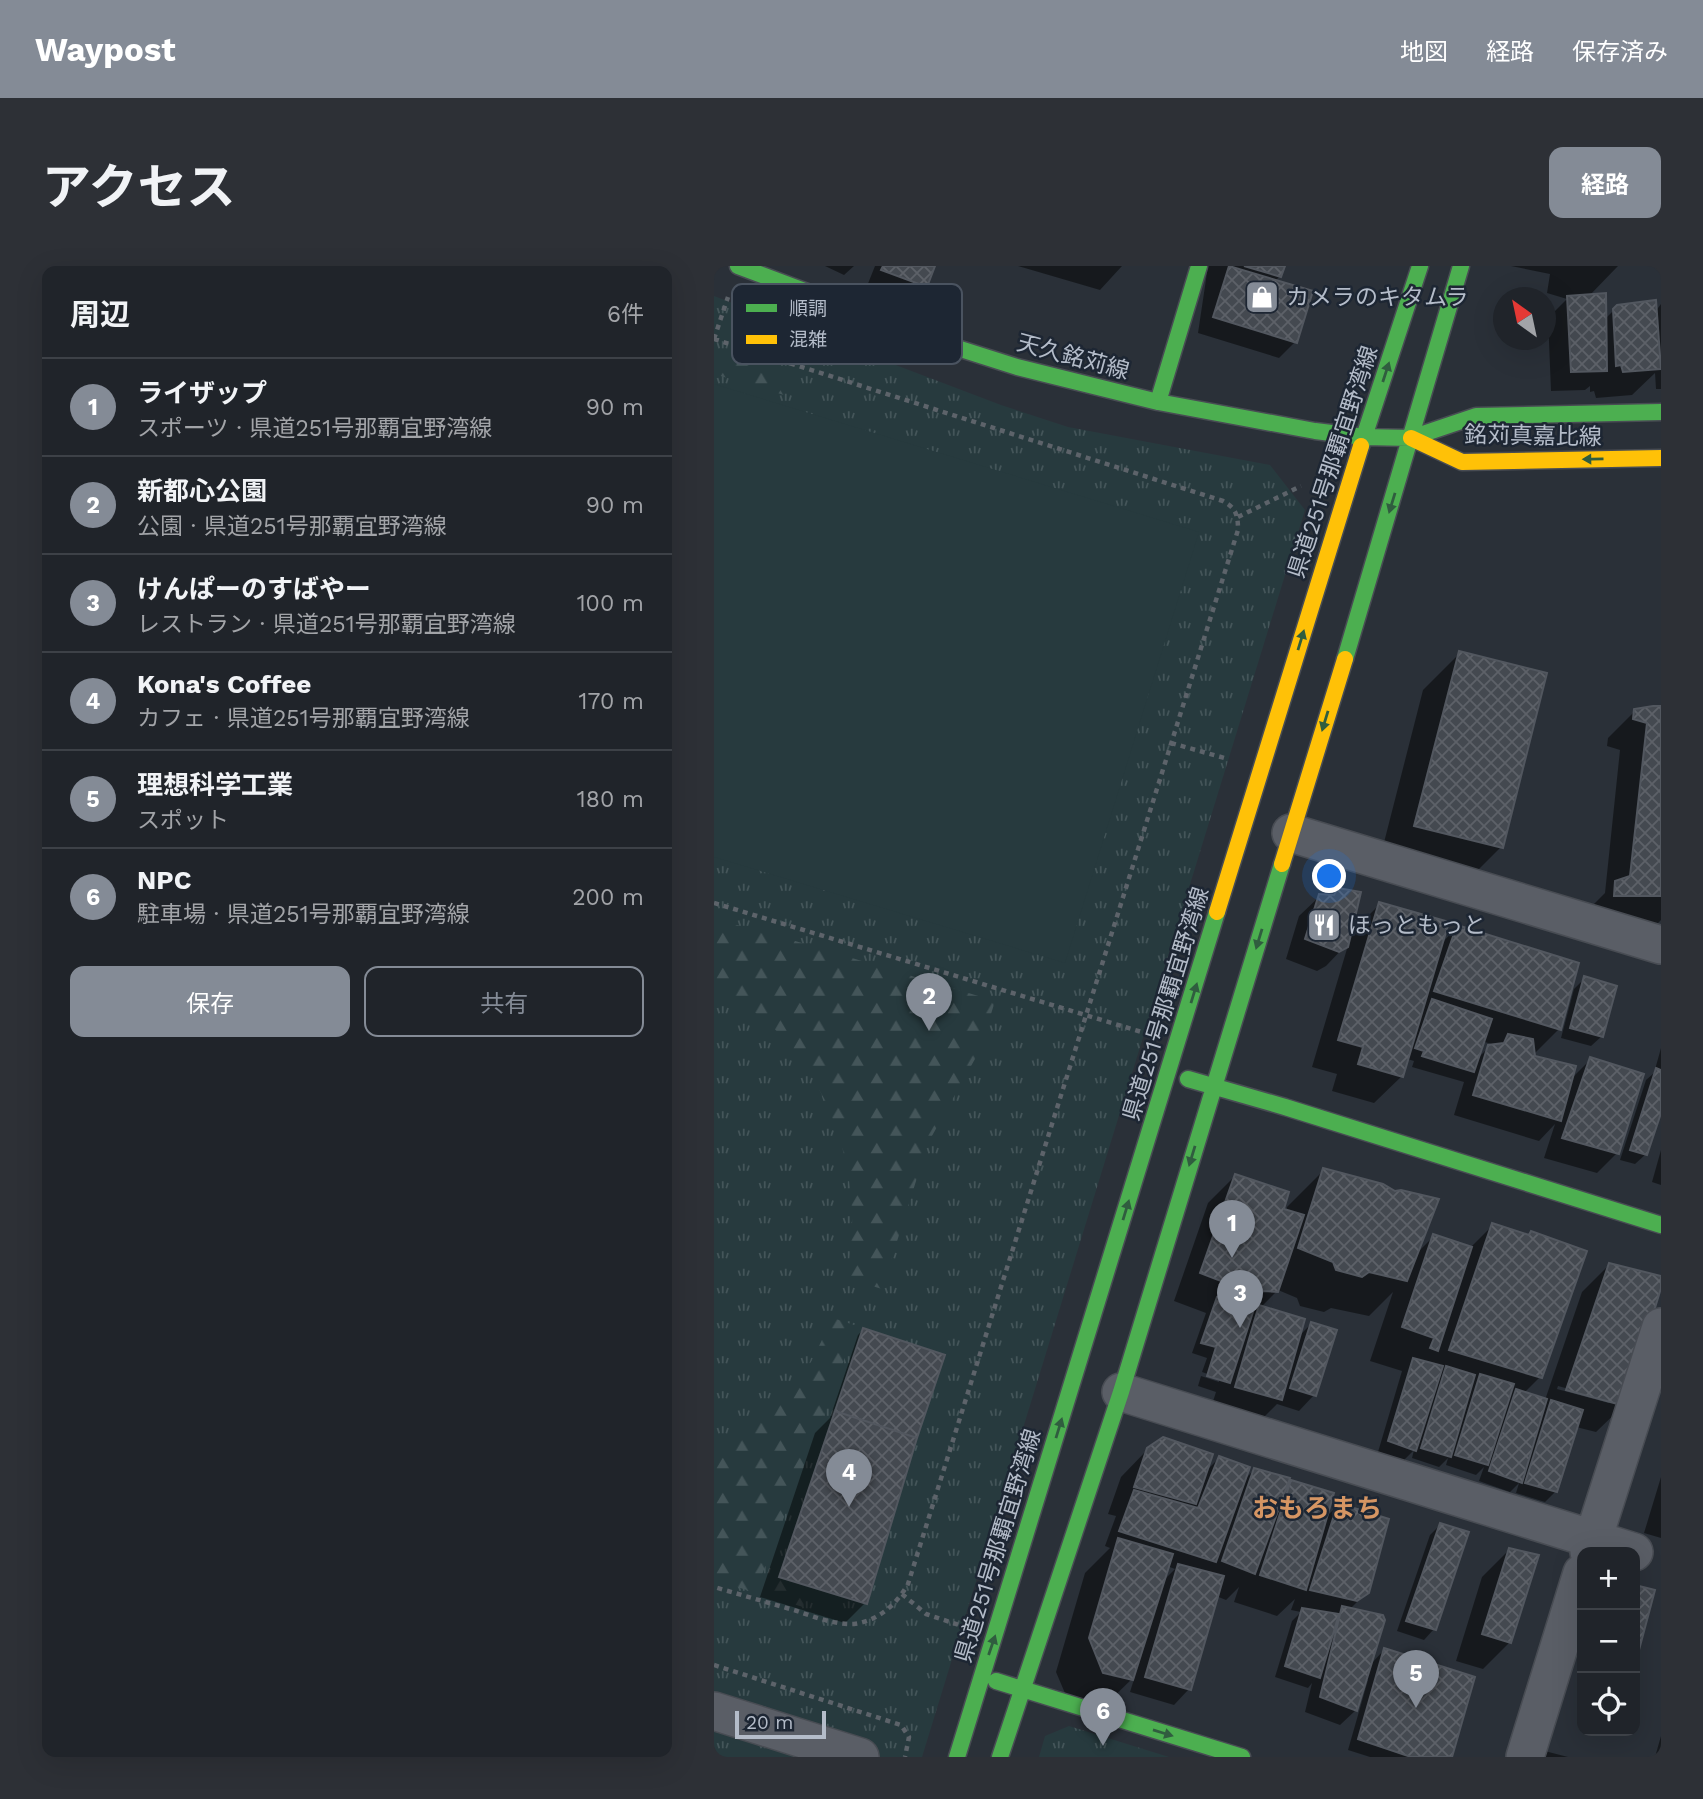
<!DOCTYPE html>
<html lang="ja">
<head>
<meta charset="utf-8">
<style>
  :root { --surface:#20242a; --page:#2d3036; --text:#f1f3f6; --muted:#a2a4a8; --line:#3d4147; --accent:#848b96 }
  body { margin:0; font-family:"Work Sans","Noto Sans JP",sans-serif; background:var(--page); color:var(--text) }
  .controls { position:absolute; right:21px; bottom:21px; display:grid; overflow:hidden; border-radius:14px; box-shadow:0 7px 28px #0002 }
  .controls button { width:63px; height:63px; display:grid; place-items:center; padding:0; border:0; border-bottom:2px solid var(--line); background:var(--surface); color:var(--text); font:35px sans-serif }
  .compass { position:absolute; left:779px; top:21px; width:63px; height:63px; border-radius:50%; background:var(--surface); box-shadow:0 7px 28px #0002; rotate:327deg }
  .scale { position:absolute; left:21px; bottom:18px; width:91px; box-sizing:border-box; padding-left:7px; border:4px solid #b4bcc9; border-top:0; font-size:19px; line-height:24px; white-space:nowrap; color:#b4bcc9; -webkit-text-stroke:5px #1d2633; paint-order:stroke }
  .you { position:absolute; left:616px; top:611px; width:24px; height:24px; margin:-18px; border:5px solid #fff; border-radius:50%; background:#1a73e8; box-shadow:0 0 0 10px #1a73e833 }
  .badge { display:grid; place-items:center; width:46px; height:46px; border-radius:50%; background:var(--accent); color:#fff; font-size:23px; font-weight:700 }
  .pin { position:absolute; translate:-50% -58px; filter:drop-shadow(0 2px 4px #0008) }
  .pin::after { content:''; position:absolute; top:37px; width:24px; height:21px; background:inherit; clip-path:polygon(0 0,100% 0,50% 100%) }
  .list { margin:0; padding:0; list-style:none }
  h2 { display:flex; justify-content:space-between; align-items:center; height:91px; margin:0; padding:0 28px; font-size:30px }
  h2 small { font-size:23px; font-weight:400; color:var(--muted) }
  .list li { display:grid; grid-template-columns:46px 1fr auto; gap:21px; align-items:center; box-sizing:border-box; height:98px; padding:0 28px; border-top:2px solid var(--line) }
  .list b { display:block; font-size:26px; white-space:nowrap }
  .list p { margin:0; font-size:23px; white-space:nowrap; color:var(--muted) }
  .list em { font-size:23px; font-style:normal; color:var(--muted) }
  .actions { display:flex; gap:14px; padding:21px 28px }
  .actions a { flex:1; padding:16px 0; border:2px solid var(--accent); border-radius:14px; text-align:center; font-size:24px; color:var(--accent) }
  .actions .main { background:var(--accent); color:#fff }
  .icon { flex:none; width:38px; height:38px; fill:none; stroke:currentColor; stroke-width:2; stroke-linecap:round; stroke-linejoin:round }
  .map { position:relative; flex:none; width:947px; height:1491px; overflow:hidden; border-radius:14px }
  header { display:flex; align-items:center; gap:42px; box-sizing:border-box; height:98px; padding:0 35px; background:var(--accent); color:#fff }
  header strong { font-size:33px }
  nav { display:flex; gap:38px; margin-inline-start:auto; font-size:24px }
  .intro { display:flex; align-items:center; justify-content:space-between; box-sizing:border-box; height:168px; padding:0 42px }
  h1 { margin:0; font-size:49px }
  .button { padding:18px 32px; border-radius:14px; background:var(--accent); color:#fff; font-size:24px; font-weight:700 }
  main { display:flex; gap:42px; padding:0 42px }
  aside { flex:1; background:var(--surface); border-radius:14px; box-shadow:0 7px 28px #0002 }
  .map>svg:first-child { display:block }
</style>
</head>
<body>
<header>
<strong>Waypost</strong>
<nav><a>地図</a><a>経路</a><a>保存済み</a></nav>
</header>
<div class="intro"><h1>アクセス</h1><a class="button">経路</a></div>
<main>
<aside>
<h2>周辺<small>6件</small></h2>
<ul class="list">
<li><span class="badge">1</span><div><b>ライザップ</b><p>スポーツ · 県道251号那覇宜野湾線</p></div><em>90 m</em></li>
<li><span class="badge">2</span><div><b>新都心公園</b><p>公園 · 県道251号那覇宜野湾線</p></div><em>90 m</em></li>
<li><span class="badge">3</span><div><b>けんぱーのすばやー</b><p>レストラン · 県道251号那覇宜野湾線</p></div><em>100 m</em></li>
<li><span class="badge">4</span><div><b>Kona's Coffee</b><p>カフェ · 県道251号那覇宜野湾線</p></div><em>170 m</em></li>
<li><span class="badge">5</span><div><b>理想科学工業</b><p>スポット</p></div><em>180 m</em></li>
<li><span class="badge">6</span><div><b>NPC</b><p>駐車場 · 県道251号那覇宜野湾線</p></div><em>200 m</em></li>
</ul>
<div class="actions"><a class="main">保存</a><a>共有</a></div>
</aside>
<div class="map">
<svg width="947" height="1491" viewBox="0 0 947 1491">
  <defs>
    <pattern id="grass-tufts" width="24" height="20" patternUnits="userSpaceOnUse" patternTransform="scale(1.75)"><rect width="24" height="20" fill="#273a3e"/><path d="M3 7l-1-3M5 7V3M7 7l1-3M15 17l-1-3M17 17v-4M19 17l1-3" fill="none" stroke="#445559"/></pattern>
    <pattern id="forest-firs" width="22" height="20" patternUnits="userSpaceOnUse" patternTransform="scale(1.75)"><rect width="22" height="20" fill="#273a3e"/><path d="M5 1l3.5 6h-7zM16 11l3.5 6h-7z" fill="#445559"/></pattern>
    <pattern id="building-cross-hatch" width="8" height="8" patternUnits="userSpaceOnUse" patternTransform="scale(1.75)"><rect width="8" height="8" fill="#444950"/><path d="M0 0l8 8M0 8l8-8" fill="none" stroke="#5d6168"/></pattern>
  </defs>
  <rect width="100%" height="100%" fill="#2a3038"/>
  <!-- grass -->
  <path fill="url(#grass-tufts)" d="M 0,30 L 287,139 L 354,161 L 556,199 L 591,244 L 208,1491 L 0,1491 Z
    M 355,1460 L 455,1491 L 325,1491 L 331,1470 Z"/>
  <!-- forest -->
  <path fill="url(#forest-firs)" d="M 0,84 L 77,108 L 70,129 L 0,108 Z
    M 0,654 L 41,663 L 281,735 L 266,784 L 214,877 L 168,1023 L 132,1012 C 149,934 130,851 82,787 C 61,759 30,737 0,718 Z
    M 119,1052 L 143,1060 L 46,1314 L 65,1311 L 94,1324 L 89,1341 L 0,1314 L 0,1187 L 49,1151 L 97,1096 Z"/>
  <!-- garden -->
  <path fill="#273a3e" d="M 0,118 L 485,266 L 351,697 L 0,591 Z"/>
  <!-- shadow -->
  <path fill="#0007" fill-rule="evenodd" d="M 111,0 L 140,0 L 130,9 Z
    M 161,0 L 219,0 L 211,20 L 196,36 L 153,20 Z
    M 304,0 L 408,0 L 386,24 Z
    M 494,0 L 569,0 L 566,10 L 561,15 L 581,76 L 565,92 L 484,67 Z
    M 797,0 L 904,0 L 875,30 L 890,54 L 904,40 L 941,46 L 947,38 L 947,123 L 942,123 L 941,107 L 918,129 L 882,132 L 880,125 L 876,126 L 876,120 L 871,124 L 837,125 L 834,52 L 853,33 L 833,27 L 836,8 Z
    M 746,387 L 787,581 L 751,617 L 665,596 L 709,424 Z
    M 947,442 L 947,654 L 944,657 L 874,656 L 874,644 L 891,627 L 906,484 L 893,480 L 894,472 L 921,445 Z
    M 624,624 L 635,669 L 666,638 L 727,678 L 743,661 L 863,698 L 845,763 L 819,789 L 856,814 L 877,793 L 903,887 L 883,907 L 830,892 L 841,858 L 825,875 L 740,849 L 750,816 L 698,801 L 700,795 L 693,793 L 688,810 L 660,837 L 618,825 L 623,808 L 598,801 L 635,676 L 612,700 L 603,705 L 572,693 L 585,650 L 606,630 L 617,631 ZM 768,775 L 783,780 L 775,781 L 763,793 Z
    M 871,712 L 888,770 L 877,780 L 847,772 L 860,723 Z
    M 947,782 L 947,842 L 932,888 L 921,898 L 906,894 L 932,814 L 940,807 Z
    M 947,884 L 947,919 L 938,916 Z
    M 610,904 L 701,989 L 720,970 L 756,982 L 779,959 L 814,970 L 817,967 L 826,1111 L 810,1127 L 831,1134 L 868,1026 L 896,998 L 947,1012 L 910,1139 L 882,1166 L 862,1161 L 842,1225 L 831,1236 L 802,1227 L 805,1217 L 796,1226 L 765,1215 L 770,1201 L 762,1209 L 732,1199 L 734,1192 L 725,1201 L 698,1192 L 700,1184 L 690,1194 L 664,1186 L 688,1105 L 656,1095 L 679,1026 L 655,1050 L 617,1042 L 610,1046 L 586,1040 L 583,1032 L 564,1024 L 547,1041 L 584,1071 L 597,1058 L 600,1129 L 585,1145 L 563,1138 L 540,1161 L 495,1148 L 502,1126 L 484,1120 L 487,1110 L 505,1116 L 505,1112 L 488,1106 L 493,1092 L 478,1087 L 492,1047 L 460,1035 L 494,937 L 521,910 L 572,945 L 573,941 ZM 547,1025 L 547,1030 L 537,1036 L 535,1033 ZM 844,1120 L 895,1134 L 895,1137 L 843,1123 Z
    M 149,1064 L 151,1337 L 131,1357 L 46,1331 L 101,1167 L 116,1152 L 144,1069 Z
    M 434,1183 L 491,1206 L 505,1192 L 528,1216 L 540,1204 L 570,1224 L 577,1216 L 611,1252 L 624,1239 L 653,1326 L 636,1343 L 655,1400 L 670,1384 L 736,1491 L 656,1491 L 634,1484 L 654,1414 L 651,1413 L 642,1444 L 626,1459 L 591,1446 L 598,1417 L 594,1422 L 561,1411 L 578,1355 L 587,1346 L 577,1344 L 581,1333 L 563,1350 L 520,1336 L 525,1321 L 512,1334 L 502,1330 L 475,1423 L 460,1439 L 416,1426 L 421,1410 L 384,1446 L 356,1439 L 342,1406 L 371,1307 L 396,1282 L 391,1280 L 402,1250 L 394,1248 L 407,1211 ZM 453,1300 L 461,1303 L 448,1316 Z
    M 947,1211 L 947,1272 L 930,1267 Z
    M 726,1259 L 720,1363 L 710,1374 L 683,1365 L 716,1269 Z
    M 795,1284 L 796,1376 L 769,1403 L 742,1395 L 768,1311 Z
    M 868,1401 L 868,1419 L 864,1418 Z
    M 947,1470 L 947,1491 L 941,1491 Z
    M 823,1483 L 854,1491 L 815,1491 Z"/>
  <!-- building -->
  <path fill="url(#building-cross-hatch)" stroke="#52575f" stroke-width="2" d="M 169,0 L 221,0 L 213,21 L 167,4 Z
    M 515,0 L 599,25 L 583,77 L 499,51 Z
    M 530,0 L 571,0 L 567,11 Z
    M 892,27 L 893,105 L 857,106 L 853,30 Z
    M 942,34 L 947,103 L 909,106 L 907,99 L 902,100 L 899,43 L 903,39 Z
    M 745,385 L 833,407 L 789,582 L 700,560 Z
    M 939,440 L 947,440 L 947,630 L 900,630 L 901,615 L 916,610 L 933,457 L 919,453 L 920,443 Z
    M 624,622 L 647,626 L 634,681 L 625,686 L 591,673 L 605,628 L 620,629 Z
    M 665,636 L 735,656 L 689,811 L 644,798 L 649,781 L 624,774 Z
    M 743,659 L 865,697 L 847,764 L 720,725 Z
    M 870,710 L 903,720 L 889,771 L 856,762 Z
    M 718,733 L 778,753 L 760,806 L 708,790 L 710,785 L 701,782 Z
    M 794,768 L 819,773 L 821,790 L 862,800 L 847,855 L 759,829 L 774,779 L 790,777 Z
    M 876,791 L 930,808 L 905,888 L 848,872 Z
    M 942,802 L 947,804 L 947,847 L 933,889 L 916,884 Z
    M 609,902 L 669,918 L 681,925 L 687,924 L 725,933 L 693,1015 L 655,1006 L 648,1011 L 622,1004 L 619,996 L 584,982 Z
    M 521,908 L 575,926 L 570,943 L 590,949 L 564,1026 L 550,1025 L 543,1029 L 486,1007 Z
    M 778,957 L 815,969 L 817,965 L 873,985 L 828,1112 L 735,1084 Z
    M 719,968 L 758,981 L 724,1085 L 716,1082 L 720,1072 L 688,1061 Z
    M 895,997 L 947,1010 L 947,1022 L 911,1140 L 852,1124 Z
    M 503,1031 L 540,1043 L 516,1117 L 493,1110 L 502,1081 L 487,1077 Z
    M 545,1039 L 591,1053 L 568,1134 L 521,1121 Z
    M 597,1056 L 623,1064 L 602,1130 L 576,1122 Z
    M 149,1062 L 231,1089 L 203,1172 L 121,1145 Z
    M 699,1092 L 729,1100 L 702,1185 L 674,1175 Z
    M 732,1100 L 761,1109 L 737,1191 L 707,1182 Z
    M 766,1108 L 800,1118 L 774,1199 L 741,1189 Z
    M 802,1123 L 833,1133 L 808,1217 L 775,1205 Z
    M 837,1134 L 869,1144 L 843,1226 L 811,1217 Z
    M 121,1145 L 203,1172 L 153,1338 L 65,1311 Z
    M 449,1171 L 499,1188 L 482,1238 L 420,1221 L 433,1182 Z
    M 505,1190 L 536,1201 L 502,1296 L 405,1265 L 420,1224 L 484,1242 Z
    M 540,1202 L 576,1212 L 541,1308 L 508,1295 Z
    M 577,1214 L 620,1227 L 592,1324 L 546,1309 Z
    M 624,1237 L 675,1253 L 655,1327 L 643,1335 L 596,1324 Z
    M 726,1257 L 755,1266 L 722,1364 L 692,1355 Z
    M 404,1272 L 459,1288 L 419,1414 L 389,1407 L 375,1372 Z
    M 795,1282 L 825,1289 L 797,1377 L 768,1368 Z
    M 464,1298 L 510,1310 L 477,1424 L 431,1411 Z
    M 921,1319 L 941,1324 L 921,1399 Z
    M 628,1340 L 669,1349 L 671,1354 L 643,1445 L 606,1431 Z
    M 588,1342 L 625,1348 L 606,1412 L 571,1400 Z
    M 670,1382 L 761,1411 L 738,1491 L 697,1491 L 644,1473 Z"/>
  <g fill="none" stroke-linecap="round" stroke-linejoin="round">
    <!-- street casing -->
    <g stroke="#484c53" stroke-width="40">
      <path id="street" d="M 577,567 L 947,679
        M 407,1126 L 920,1286
        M 875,1286 L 947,1061
        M 0,1445 L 146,1491
        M 811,1491 L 868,1307"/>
    </g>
    <!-- fast casing -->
    <g stroke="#484c53" stroke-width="19">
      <path id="fast" d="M 24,0 L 237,80 L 303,101 L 444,136 L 601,165 L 650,171 L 697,172 L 762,150 L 947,146
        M 444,136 L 485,0
        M 647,180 L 706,0
        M 631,393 L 747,0
        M 474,813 L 571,841 L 947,959
        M 282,1415 L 528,1491
        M 243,1491 L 503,646
        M 286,1491 L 407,1126 L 568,598"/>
    </g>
    <!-- slow casing -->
    <g stroke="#484c53" stroke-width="19">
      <path id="slow" d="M 697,172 L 748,196 L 947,192
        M 568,598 L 631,393
        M 503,646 L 647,180"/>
    </g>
    <!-- path -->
    <path stroke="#5d636a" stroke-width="4.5" stroke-dasharray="5 5" stroke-linecap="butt" d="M 0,73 L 509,235 C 522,242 524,249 524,264 L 194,1318 C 183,1338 164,1355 140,1358 C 122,1359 100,1351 83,1345 C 55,1337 28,1329 0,1321
      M 0,73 L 14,31
      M 524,251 L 587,220
      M 457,477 L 514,493
      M 0,637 L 431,767
      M 188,1328 L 212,1348 L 248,1360
      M 0,1399 L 187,1459 L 195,1471 L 191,1491
      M 0,1489 L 7,1491"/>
    <!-- street -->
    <use href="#street" stroke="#5a5e66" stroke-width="37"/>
    <!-- fast -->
    <use href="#fast" stroke="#4caf50" stroke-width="16"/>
    <!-- slow -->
    <use href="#slow" stroke="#ffc107" stroke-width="16"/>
  </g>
  <!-- one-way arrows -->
  <defs><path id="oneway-solid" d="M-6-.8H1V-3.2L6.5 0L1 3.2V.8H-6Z" transform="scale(1.75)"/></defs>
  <g fill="#305d3f">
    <use href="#oneway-solid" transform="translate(672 106) rotate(-72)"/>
    <use href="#oneway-solid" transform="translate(879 193) rotate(179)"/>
    <use href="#oneway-solid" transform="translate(678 237) rotate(107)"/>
    <use href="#oneway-solid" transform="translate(587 374) rotate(-73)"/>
    <use href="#oneway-solid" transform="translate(611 455) rotate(107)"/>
    <use href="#oneway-solid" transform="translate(545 673) rotate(107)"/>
    <use href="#oneway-solid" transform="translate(480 727) rotate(-73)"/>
    <use href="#oneway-solid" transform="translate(478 890) rotate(107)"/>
    <use href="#oneway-solid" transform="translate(412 944) rotate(-73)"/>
    <use href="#oneway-solid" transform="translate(345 1162) rotate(-73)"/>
    <use href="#oneway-solid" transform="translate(278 1379) rotate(-71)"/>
    <use href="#oneway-solid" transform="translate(449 1467) rotate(17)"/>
  </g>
  <!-- icons -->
  <defs>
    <g id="shop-square" transform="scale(1.75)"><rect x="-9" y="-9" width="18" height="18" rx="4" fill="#848b96" stroke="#1d2633"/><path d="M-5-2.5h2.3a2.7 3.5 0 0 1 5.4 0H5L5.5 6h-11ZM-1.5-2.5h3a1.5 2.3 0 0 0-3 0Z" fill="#fff"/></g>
    <g id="restaurant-square" transform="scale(1.75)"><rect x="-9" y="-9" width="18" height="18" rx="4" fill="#848b96" stroke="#1d2633"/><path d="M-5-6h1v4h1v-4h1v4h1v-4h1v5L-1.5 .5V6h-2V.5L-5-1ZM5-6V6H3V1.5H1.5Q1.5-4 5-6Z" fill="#fff"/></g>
  </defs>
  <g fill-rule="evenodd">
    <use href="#shop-square" x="548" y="31"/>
    <use href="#restaurant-square" x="610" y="659"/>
  </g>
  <g text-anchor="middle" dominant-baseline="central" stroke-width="5" stroke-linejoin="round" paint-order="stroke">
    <!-- poi labels -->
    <g font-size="23" fill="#b4bcc9" stroke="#1d2633" text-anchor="start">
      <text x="572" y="31">カメラのキタムラ</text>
      <text x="634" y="659">ほっともっと</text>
    </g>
    <!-- street labels -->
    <g font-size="23" fill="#b4bcc9" stroke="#1d2633">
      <text transform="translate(359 91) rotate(15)">天久銘苅線</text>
      <text transform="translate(819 170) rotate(1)">銘苅真嘉比線</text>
      <text transform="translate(619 196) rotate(-72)">県道251号那覇宜野湾線</text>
      <text transform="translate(452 738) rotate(-73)">県道251号那覇宜野湾線</text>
      <text transform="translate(284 1280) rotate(-73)">県道251号那覇宜野湾線</text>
    </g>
    <!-- quarter labels -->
    <g font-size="26" font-weight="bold" fill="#d59563" stroke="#1d2633">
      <text x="603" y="1242">おもろまち</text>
    </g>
  </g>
  <!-- legend -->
  <rect x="18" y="18" width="230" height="80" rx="10" fill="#1d2633" stroke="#4a5360" stroke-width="2"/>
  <rect x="32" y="38" width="31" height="8" fill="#4caf50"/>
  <rect x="32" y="69" width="31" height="9" fill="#ffc107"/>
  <g font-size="19" fill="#b4bcc9">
    <text x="75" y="49">順調</text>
    <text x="75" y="80">混雑</text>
  </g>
</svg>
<div class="controls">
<button>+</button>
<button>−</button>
<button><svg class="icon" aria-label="locate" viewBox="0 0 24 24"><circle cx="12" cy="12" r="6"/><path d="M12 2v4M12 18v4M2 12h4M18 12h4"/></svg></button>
</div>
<svg class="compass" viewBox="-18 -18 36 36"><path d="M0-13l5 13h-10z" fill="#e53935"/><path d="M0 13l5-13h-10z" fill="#a2a4a8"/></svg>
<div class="scale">20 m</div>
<div class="you"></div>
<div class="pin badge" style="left:518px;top:992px">1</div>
<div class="pin badge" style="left:215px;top:765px">2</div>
<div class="pin badge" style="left:526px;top:1062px">3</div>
<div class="pin badge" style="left:135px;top:1241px">4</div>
<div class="pin badge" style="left:702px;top:1442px">5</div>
<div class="pin badge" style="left:389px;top:1480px">6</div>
</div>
</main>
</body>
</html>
